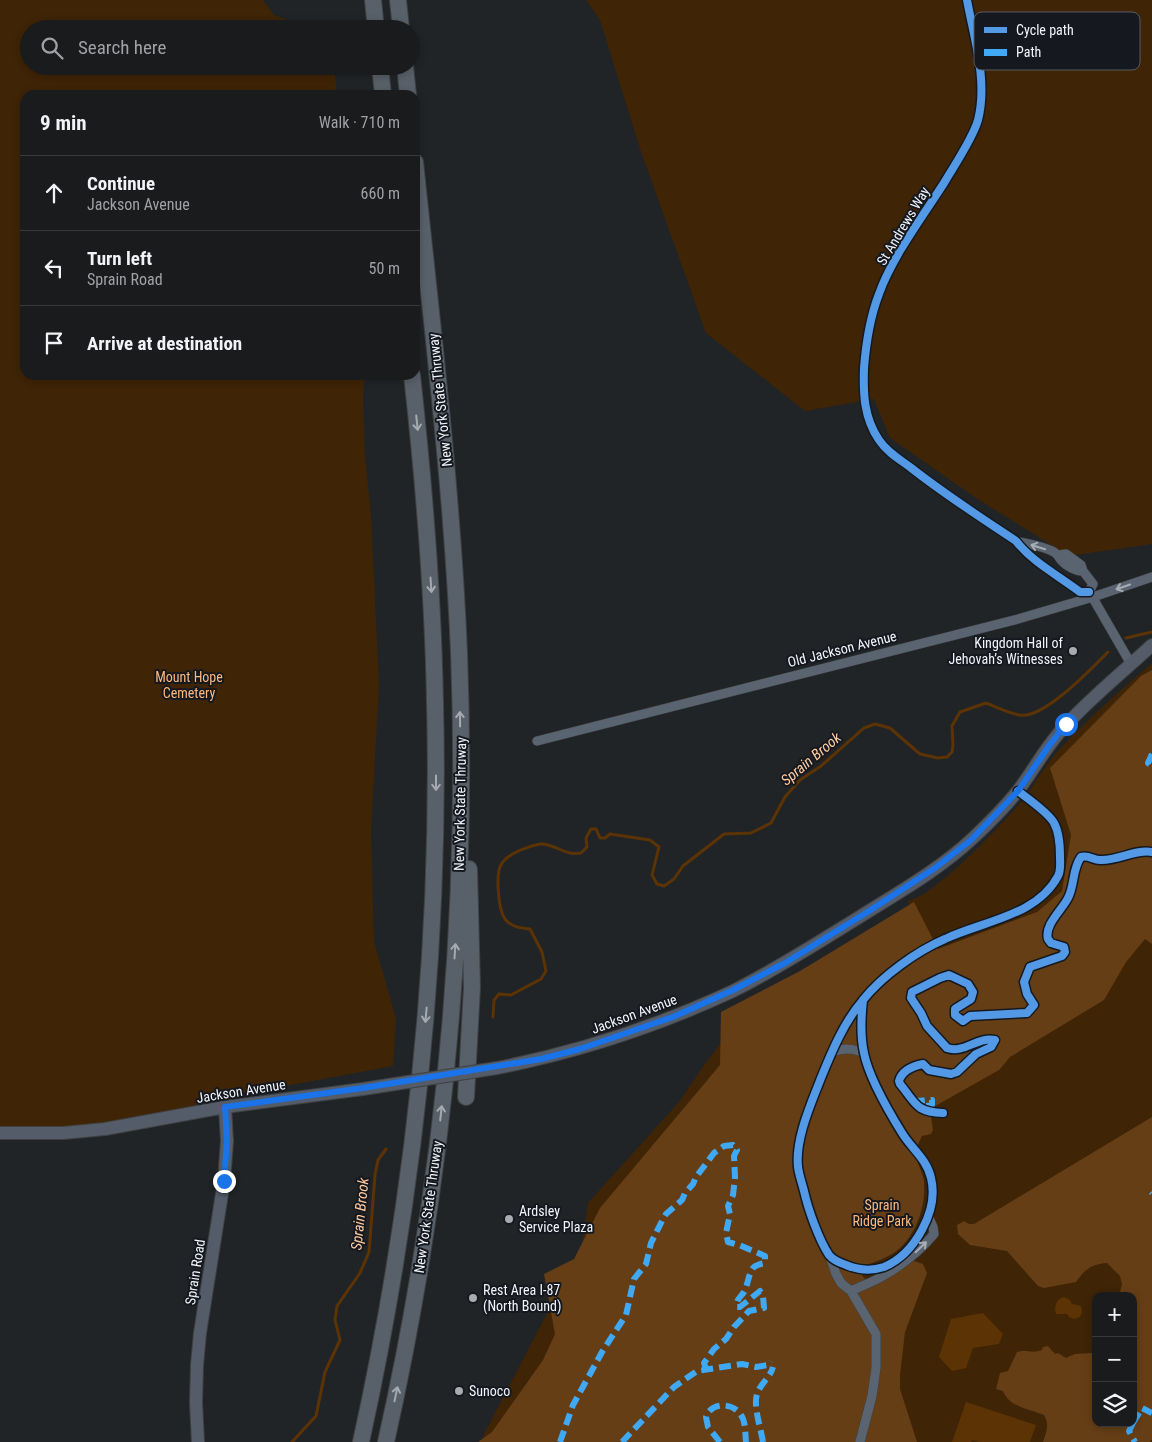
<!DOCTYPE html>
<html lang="en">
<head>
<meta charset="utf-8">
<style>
  :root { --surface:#191b1d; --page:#222426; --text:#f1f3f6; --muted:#9fa1a4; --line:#37393b }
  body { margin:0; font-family:"Roboto Condensed",sans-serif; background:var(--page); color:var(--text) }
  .controls { position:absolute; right:15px; bottom:15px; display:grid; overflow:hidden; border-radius:10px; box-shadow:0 2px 8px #0003 }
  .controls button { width:45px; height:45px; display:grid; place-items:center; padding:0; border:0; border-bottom:1px solid var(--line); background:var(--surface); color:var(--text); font:25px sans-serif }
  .stop { position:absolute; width:15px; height:15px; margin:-11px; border:4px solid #1a73e8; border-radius:50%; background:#fff }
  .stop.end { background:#1a73e8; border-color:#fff; box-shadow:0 1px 5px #0008 }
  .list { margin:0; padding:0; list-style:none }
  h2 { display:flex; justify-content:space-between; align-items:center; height:65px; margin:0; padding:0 20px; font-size:21px }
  h2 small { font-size:16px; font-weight:400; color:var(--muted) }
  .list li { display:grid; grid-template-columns:32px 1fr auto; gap:15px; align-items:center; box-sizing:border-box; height:75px; padding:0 20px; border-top:1px solid var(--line) }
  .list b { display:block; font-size:19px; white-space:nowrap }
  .list p { margin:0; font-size:16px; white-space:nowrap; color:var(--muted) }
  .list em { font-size:16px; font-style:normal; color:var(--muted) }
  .icon { flex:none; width:28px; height:28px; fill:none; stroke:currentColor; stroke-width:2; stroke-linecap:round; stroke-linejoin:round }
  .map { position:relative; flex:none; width:1152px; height:1442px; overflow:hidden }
  .search { position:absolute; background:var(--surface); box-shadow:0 2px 8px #0003; left:20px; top:20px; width:400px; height:55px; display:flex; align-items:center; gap:12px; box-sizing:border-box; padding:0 18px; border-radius:28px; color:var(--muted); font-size:19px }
  .panel { position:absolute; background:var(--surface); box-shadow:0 2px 8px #0003; left:20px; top:90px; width:400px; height:290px; border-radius:15px }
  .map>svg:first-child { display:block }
</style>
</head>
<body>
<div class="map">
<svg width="1152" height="1442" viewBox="0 0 1152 1442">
  <rect width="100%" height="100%" fill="#212427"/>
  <!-- green -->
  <path fill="#3f2406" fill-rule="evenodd" d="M 0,0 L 263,0 L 274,15 L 310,29 L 29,29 L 29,66 L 334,66 L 337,95 L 25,95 L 25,375 L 364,375 L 363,401 L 365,457 L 371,515 L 379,685 L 371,832 L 374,941 L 396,1019 L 393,1066 L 225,1097 L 160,1115 L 56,1130 L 0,1127 Z
    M 586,0 L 1152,0 L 1152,544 L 1069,556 L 979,500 L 890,438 L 874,399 L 805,411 L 706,333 L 641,152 L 600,20 Z
    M 1152,663 L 1152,1442 L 480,1442 L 582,1246 L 588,1203 L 679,1102 L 707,1061 L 722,1042 L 923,924 L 907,901 C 931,900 1008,819 1025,797 C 1036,782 1045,765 1058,751 C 1087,719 1120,691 1152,663 ZM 1096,1296 L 1133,1296 L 1133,1423 L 1096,1423 Z"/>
  <!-- forest -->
  <path fill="#653e16" d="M 1152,670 L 1152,944 L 1145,939 L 1126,962 L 1104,1000 L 1010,1057 L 999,1070 L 930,1109 L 933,1130 L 931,1134 L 922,1136 C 914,1152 914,1154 921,1171 C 922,1175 924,1178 924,1182 C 926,1205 917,1232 900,1248 C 890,1257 874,1263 862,1266 L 860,1272 L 864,1278 L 875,1283 L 892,1276 L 914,1261 L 923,1264 L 927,1273 L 905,1332 L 900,1375 L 900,1389 L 917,1442 L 478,1442 L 492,1432 L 543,1360 L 555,1334 L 544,1274 L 574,1259 L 600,1208 L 720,1065 L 721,1012 L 800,971 L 914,902 L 938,949 L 1037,912 L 1062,891 L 1071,835 L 1050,768 L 1141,676 Z
    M 1152,1117 L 1152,1439 L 1150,1442 L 1043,1442 C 1046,1432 1050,1425 1044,1415 C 1029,1409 1009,1407 1003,1391 L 996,1389 L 1000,1373 L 1008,1371 L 1017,1352 C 1026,1349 1032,1354 1042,1350 L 1043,1347 L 1048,1346 L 1055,1354 L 1058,1353 L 1066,1358 L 1075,1354 L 1092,1353 L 1096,1350 L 1096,1423 L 1133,1423 L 1133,1296 L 1119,1296 L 1122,1284 L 1120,1276 L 1107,1263 C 1092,1264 1085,1269 1076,1282 L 1044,1288 L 1038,1286 L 1007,1251 L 970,1245 L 958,1234 L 957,1225 L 964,1221 L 969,1224 L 974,1224 Z"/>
  <!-- water -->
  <path fill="#5c3304" d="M 1064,1297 L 1070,1300 L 1072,1304 L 1081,1306 L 1082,1312 L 1080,1317 L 1074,1319 L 1069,1317 L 1067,1314 L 1056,1314 C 1054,1307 1056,1299 1064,1297 Z
    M 983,1313 L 1003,1334 L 999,1344 L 973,1348 L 966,1368 L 952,1371 L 939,1357 L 951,1319 Z
    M 966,1402 L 1036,1425 L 1030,1442 L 979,1442 L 972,1440 L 971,1442 L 952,1442 Z"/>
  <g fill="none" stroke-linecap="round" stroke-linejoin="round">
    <!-- stream -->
    <path stroke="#5c3304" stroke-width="3" d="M 1126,638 L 1152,632
      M 493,1017 L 494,1000 L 499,994 L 511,995 L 541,979 L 546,971 L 542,952 L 530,929 C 521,928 511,927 505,919 C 498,909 495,872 502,863 C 509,853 529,846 540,844 C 551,843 560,851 570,853 C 573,854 578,853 581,853 L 587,847 L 586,838 L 591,829 L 596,829 L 600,838 L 605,838 L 610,834 L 650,840 L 659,847 L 652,875 L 657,884 L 664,886 L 674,879 L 683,866 L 724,834 L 751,833 L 771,823 L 785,797 L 800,780 L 821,766 L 864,728 L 875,724 L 890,728 L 920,754 L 938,758 L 947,757 L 952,752 L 953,745 L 952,726 L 960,712 L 986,703 C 996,707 1008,713 1019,715 C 1043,720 1091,669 1108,652
      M 292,1442 L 316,1416 L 325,1372 L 340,1340 L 335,1320 L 337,1306 L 360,1273 L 369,1252 L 375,1175 L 378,1160 L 386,1149"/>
    <!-- street casing -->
    <g stroke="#3f4143" stroke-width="10">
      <path id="street" d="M 967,0 C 974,38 988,81 978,120 C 973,138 954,166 944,183 C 923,216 892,257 879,294 C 870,317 866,343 864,368 C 863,394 864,418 879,440 C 887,452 899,459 910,467 C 944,494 980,517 1016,541 C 1032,562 1059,576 1080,592 L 1089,592
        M 1016,541 C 1028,544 1043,546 1054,552 C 1059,555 1058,557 1062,561 C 1066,566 1076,571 1083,571
        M 1059,555 L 1066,554 L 1081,565 L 1083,571 L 1093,584 L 1089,592
        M 1090,593 L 1131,664
        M 537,741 L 1018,619 L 1093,597 L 1152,577
        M 863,1000 C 861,1018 860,1035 864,1053 C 869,1078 889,1112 902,1133 C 911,1148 927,1159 931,1178 C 939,1210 915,1254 884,1267 C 872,1271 858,1270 846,1265 C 840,1263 833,1260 829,1255 C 819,1240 808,1209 804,1191 C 802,1183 799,1175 798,1167 C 795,1139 811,1104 821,1078 C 832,1051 844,1022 863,1000 C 882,976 917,951 945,939 C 983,921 1037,916 1058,876 C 1061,871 1060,864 1060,857 C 1060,848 1059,832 1054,823 C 1049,813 1027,798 1018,791
        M 832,1052 C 844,1048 852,1048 864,1053
        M 830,1256 L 836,1274 L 841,1283 L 851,1291 L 876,1334 L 876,1368 L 872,1396 L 860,1442
        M 851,1291 C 861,1286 873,1282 883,1276 C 902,1265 920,1251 934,1234 L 933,1227 L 929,1218"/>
    </g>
    <!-- secondary casing -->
    <g stroke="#3f4143" stroke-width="14">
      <path id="secondary" d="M 497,1068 C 578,1052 658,1026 733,991 C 777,969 819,942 861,916 C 899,892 940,869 973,838 C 988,824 1004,808 1017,792 C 1034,770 1047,744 1067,724 C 1093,696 1124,671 1152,645
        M 0,1133 L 63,1133 L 105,1129 L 225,1107 L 363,1089
        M 198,1442 L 196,1403 L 197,1365 L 200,1333 L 224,1181 L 227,1141 L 225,1107"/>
    </g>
    <!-- highway casing -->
    <g stroke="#3f4143" stroke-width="18">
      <path id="highway" d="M 373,0 L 376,29
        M 398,0 L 401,29
        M 380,66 L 383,95
        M 405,66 L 408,95
        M 466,1097 L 472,987 L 469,869
        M 361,1442 C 414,1200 441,951 435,703 C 433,593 424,484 412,375
        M 386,1442 C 444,1183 469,917 459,652 C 452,488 432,325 415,162"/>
    </g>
    <!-- street -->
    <use href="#street" stroke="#5a6471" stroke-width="9"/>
    <!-- secondary -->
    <use href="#secondary" stroke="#535c68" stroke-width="12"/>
    <!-- highway -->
    <use href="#highway" stroke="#586069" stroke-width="16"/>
    <!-- secondary-bridge casing -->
    <g stroke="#3f4143" stroke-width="14" stroke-linecap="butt">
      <path id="secondary-bridge" d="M 363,1089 L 497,1068"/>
    </g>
    <!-- secondary-bridge -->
    <use href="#secondary-bridge" stroke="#535c68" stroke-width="12"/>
    <!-- quiet -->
    <path stroke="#3fa9f5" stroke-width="6" stroke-dasharray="12 6" stroke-linecap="butt" d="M 1152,754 L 1148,763 L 1152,767
      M 913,1100 L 915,1101 L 932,1100 L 932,1105 L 926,1106 L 924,1110
      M 1151,1192 L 1152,1193
      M 1133,1423 L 1142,1408 L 1152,1413
      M 1133,1423 L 1129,1431 L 1135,1442
      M 560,1442 L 573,1405 L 602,1352 L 626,1315 L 634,1279 L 646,1264 L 651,1243 L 662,1221 L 666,1214 L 682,1200 L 685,1193 L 693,1184 L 696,1177 L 714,1153 L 724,1146 L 733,1145 L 737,1150 L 734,1156 L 735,1177 L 733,1195 L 728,1206 L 730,1214 L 726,1233 L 728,1242 L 739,1245 L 765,1256 L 765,1263 C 760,1264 756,1265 753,1268 C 748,1275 748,1285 744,1292 C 740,1298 736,1299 737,1307 L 740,1307 L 760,1291 L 763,1296 L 764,1308 L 749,1311 L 734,1327 L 726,1339 L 714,1349 L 704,1363 L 706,1369
      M 622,1442 L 674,1387 L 697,1371 L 742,1364 L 756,1367 L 768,1365 L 770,1361
      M 720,1442 L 708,1427 L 706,1417 C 711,1402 733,1402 741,1415 C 746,1422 745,1434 746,1442
      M 763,1442 C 761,1429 753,1406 757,1394 C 760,1384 770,1378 773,1367"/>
    <!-- cycleway casing -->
    <g stroke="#15191f" stroke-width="11">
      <path id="cycleway" d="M 967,0 C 974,38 988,81 978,120 C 973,138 954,166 944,183 C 923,216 892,257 879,294 C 870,317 866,343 864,368 C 863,394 864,418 879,440 C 887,452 899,459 910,467 C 944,494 980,517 1016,541 C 1032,562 1059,576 1080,592 L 1089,592
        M 863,1000 C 861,1018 860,1035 864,1053 C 869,1078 889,1112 902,1133 C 911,1148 927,1159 931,1178 C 939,1210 915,1254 884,1267 C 872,1271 858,1270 846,1265 C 840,1263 833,1260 829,1255 C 819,1240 808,1209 804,1191 C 802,1183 799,1175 798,1167 C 795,1139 811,1104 821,1078 C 832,1051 844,1022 863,1000 C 882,976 917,951 945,939 C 983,921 1037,916 1058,876 C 1061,871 1060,864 1060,857 C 1060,848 1059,832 1054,823 C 1049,813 1027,798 1018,791
        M 943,1113 C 915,1112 916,1103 900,1084 L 899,1081 C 902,1070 913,1066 923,1064 L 929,1070 L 951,1074 L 957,1072 L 976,1054 L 991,1047 L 995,1040 C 978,1036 964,1054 947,1048 L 927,1026 L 921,1013 L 911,998 L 912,992 L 940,978 L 949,975 L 968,984 L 973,992 L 971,999 L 955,1009 L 955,1015 L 963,1021 L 970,1016 L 1027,1013 L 1034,1005 L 1027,994 L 1024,982 L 1030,967 L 1062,956 L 1065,952 L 1064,947 L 1051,943 L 1048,939 C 1044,925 1062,910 1068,898 C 1075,885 1072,869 1081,857 C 1089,855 1093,860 1100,860 C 1118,861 1135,849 1152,852"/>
    </g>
    <!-- cycleway -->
    <use href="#cycleway" stroke="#5399e6" stroke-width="8"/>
  </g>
  <!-- one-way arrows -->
  <defs><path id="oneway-shaft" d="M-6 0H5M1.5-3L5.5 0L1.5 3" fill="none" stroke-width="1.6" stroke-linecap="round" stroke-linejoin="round" transform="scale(1.25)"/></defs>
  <g stroke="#a4aab0">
    <use href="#oneway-shaft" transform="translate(417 423) rotate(84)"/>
    <use href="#oneway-shaft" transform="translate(431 585) rotate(86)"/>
    <use href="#oneway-shaft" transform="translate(460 719) rotate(-91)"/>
    <use href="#oneway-shaft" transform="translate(436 783) rotate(90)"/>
    <use href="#oneway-shaft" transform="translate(455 951) rotate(-86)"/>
    <use href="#oneway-shaft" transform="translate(426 1015) rotate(95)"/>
    <use href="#oneway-shaft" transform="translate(441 1113) rotate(-84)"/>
    <use href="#oneway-shaft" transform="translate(396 1394) rotate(-78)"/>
  </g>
  <g stroke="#a6acb4">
    <use href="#oneway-shaft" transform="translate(1038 547) rotate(-163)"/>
    <use href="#oneway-shaft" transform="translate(1123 587) rotate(161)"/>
    <use href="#oneway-shaft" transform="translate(921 1247) rotate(-44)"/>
  </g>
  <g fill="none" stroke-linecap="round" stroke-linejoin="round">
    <!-- route -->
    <path stroke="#1a73e8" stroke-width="6" d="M 224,1181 L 227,1141 L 225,1107 L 363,1088 L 541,1059 L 580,1049 L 673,1017 L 733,990 L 785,963 L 869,911 L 935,868 L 971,840 L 1018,791 L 1048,747 L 1066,724"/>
  </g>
  <!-- markers -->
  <g fill="#a8abaf" stroke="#15191f" stroke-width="2">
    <circle cx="1073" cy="651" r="5"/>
    <circle cx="509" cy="1219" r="5"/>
    <circle cx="473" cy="1298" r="5"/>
    <circle cx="459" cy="1391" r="5"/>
  </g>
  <g text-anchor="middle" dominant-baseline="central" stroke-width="4" stroke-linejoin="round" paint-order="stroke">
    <!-- street labels -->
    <g font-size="14" fill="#f1f4f8" stroke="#15191f">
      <text transform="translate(903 226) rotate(-59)">St Andrews Way</text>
      <text transform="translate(440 400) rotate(-96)">New York State Thruway</text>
      <text transform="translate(842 649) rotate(-14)">Old Jackson Avenue</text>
      <text transform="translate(460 804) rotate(-89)">New York State Thruway</text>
      <text transform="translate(634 1014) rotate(-20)">Jackson Avenue</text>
      <text transform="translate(241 1091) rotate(-9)">Jackson Avenue</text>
      <text transform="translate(428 1207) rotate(-82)">New York State Thruway</text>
      <text transform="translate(195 1272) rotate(-81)">Sprain Road</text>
    </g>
    <!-- poi labels -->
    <g font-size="14" fill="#f1f4f8" stroke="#15191f" text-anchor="start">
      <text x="1063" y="643" text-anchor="end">Kingdom Hall of<tspan x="1063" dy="16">Jehovah’s Witnesses</tspan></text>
      <text x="519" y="1211">Ardsley<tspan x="519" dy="16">Service Plaza</tspan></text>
      <text x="483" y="1290">Rest Area I-87<tspan x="483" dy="16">(North Bound)</tspan></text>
      <text x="469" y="1391">Sunoco</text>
    </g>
    <!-- park labels -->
    <g font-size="14" fill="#fdb87c" stroke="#15191f">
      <text x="189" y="677">Mount Hope<tspan x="189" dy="16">Cemetery</tspan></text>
      <text x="882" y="1205">Sprain<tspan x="882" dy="16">Ridge Park</tspan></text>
    </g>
    <!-- water labels -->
    <g font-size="15" font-style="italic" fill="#feca9e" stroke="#15191f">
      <text transform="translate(811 759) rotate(-40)">Sprain Brook</text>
      <text transform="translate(360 1214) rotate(-84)">Sprain Brook</text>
    </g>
  </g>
  <!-- legend -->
  <rect x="974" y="12" width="166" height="58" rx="8" fill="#15191f" stroke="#575b60" stroke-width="1"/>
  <rect x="984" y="27" width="23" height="6" fill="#5399e6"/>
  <rect x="984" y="49" width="23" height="7" fill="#3fa9f5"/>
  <g font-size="14" fill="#f1f4f8">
    <text x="1016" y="35">Cycle path</text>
    <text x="1016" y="57">Path</text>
  </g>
</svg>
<div class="controls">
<button>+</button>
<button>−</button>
<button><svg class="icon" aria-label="layers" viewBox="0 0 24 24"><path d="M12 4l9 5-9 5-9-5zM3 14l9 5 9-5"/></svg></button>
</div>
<div class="stop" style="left:1066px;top:724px"></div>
<div class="stop end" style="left:224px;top:1181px"></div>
<div class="search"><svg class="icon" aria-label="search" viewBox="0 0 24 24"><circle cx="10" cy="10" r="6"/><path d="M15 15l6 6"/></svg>Search here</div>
<section class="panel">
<h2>9 min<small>Walk · 710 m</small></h2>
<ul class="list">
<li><svg class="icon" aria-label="ahead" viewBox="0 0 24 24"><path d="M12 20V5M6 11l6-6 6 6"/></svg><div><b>Continue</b><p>Jackson Avenue</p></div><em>660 m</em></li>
<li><svg class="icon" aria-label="left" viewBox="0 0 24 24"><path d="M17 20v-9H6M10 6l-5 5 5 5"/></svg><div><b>Turn left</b><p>Sprain Road</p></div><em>50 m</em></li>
<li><svg class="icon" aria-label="arrive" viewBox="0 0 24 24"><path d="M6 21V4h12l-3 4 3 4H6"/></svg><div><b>Arrive at destination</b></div></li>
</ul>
</section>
</div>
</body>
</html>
